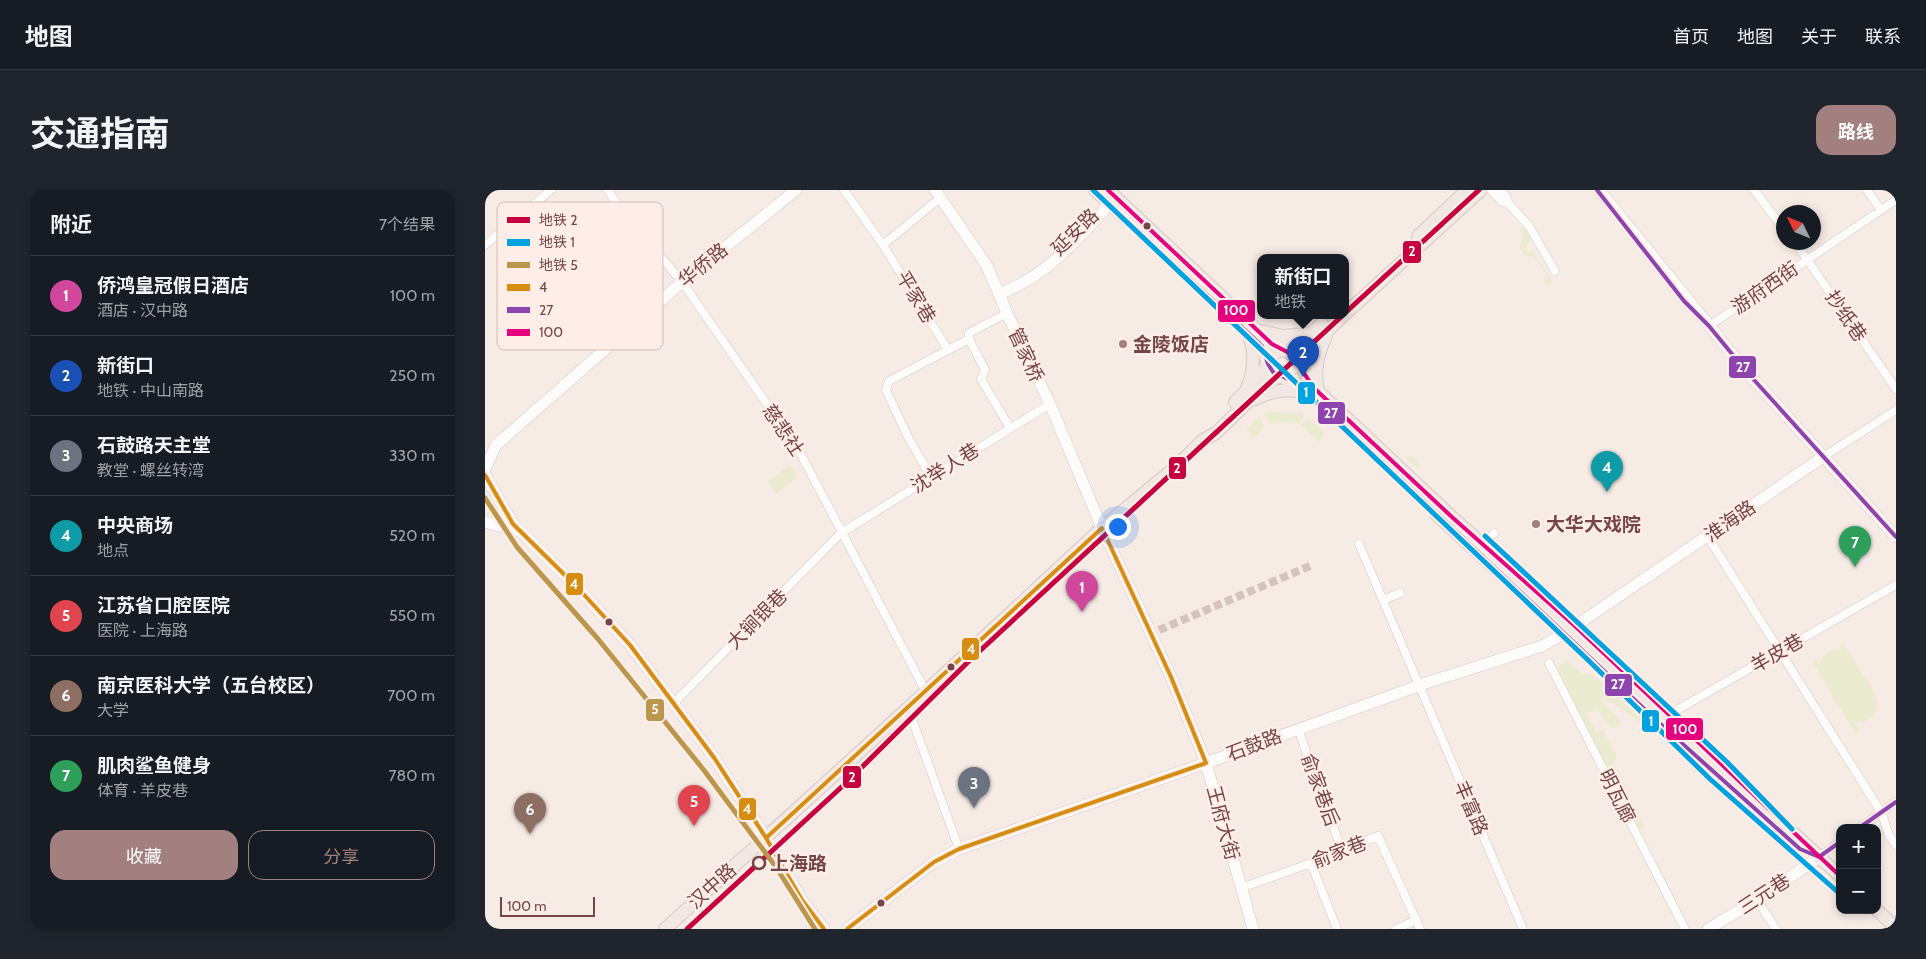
<!DOCTYPE html>
<html lang="zh">
<head>
<meta charset="utf-8">
<style>
  :root { --surface:#171b24; --page:#20242c; --text:#f1f3f6; --muted:#9ea1a6; --line:#363941; --accent:#a2807f }
  body { margin:0; font-family:Cabin,"Noto Sans SC",sans-serif; background:var(--page); color:var(--text) }
  .controls { position:absolute; right:15px; bottom:15px; display:grid; overflow:hidden; border-radius:10px; box-shadow:0 2px 8px #0003 }
  .controls button { width:45px; height:45px; display:grid; place-items:center; padding:0; border:0; border-bottom:1px solid var(--line); background:var(--surface); color:var(--text); font:25px sans-serif }
  .compass { position:absolute; left:1291px; top:15px; width:45px; height:45px; border-radius:50%; background:var(--surface); box-shadow:0 2px 8px #0003; rotate:313deg }
  .scale { position:absolute; left:15px; bottom:12px; width:95px; box-sizing:border-box; padding-left:5px; border:2px solid #754647; border-top:0; font-size:14px; line-height:18px; white-space:nowrap; color:#754647; -webkit-text-stroke:4px #ffede8; paint-order:stroke }
  .you { position:absolute; left:632px; top:336px; width:18px; height:18px; margin:-12px; border:4px solid #fff; border-radius:50%; background:#1a73e8; box-shadow:0 0 0 8px #1a73e833 }
  .badge { display:grid; place-items:center; width:32px; height:32px; border-radius:50%; background:var(--accent); color:#fff; font-size:16px; font-weight:700 }
  .pin { position:absolute; translate:-50% -41px; filter:drop-shadow(0 1px 2px #0008) }
  .pin::after { content:''; position:absolute; top:26px; width:18px; height:15px; background:inherit; clip-path:polygon(0 0,100% 0,50% 100%) }
  .popup { position:absolute; left:772px; top:64px; width:92px; height:65px; box-sizing:border-box; display:grid; place-content:center; border-radius:10px; background:var(--surface); filter:drop-shadow(0 1px 4px #0005); font-size:16px; white-space:nowrap; color:var(--muted) }
  .popup b { font-size:19px; color:var(--text) }
  .popup::after { content:''; position:absolute; left:50%; top:100%; margin-left:-10px; border:10px solid transparent; border-top-color:var(--surface) }
  .list { margin:0; padding:0; list-style:none }
  h2 { display:flex; justify-content:space-between; align-items:center; height:65px; margin:0; padding:0 20px; font-size:21px }
  h2 small { font-size:16px; font-weight:400; color:var(--muted) }
  .list li { display:grid; grid-template-columns:32px 1fr auto; gap:15px; align-items:center; box-sizing:border-box; height:80px; padding:0 20px; border-top:1px solid var(--line) }
  .list b { display:block; font-size:19px; white-space:nowrap }
  .list p { margin:0; font-size:16px; white-space:nowrap; color:var(--muted) }
  .list em { font-size:16px; font-style:normal; color:var(--muted) }
  .actions { display:flex; gap:10px; padding:15px 20px }
  .actions a { flex:1; padding:11px 0; border:1px solid var(--accent); border-radius:15px; text-align:center; font-size:18px; color:var(--accent) }
  .actions .main { background:var(--accent); color:#fff }
  .map { position:relative; flex:none; width:1411px; height:739px; overflow:hidden; border-radius:15px }
  header { display:flex; align-items:center; gap:30px; box-sizing:border-box; height:70px; padding:0 25px; background:var(--surface); border-bottom:1px solid var(--line) }
  header strong { font-size:24px }
  nav { display:flex; gap:28px; margin-inline-start:auto; font-size:18px }
  .intro { display:flex; align-items:center; justify-content:space-between; box-sizing:border-box; height:120px; padding:0 30px }
  h1 { margin:0; font-size:35px }
  .button { padding:12px 22px; border-radius:15px; background:var(--accent); color:#fff; font-size:18px; font-weight:700 }
  main { display:flex; gap:30px; padding:0 30px }
  aside { flex:1; background:var(--surface); border-radius:15px; box-shadow:0 2px 8px #0003 }
  .map>svg:first-child { display:block }
</style>
</head>
<body>
<header>
<strong>地图</strong>
<nav><a>首页</a><a>地图</a><a>关于</a><a>联系</a></nav>
</header>
<div class="intro"><h1>交通指南</h1><a class="button">路线</a></div>
<main>
<aside>
<h2>附近<small>7个结果</small></h2>
<ul class="list">
<li><span class="badge" style="background:#d1479c">1</span><div><b>侨鸿皇冠假日酒店</b><p>酒店 · 汉中路</p></div><em>100 m</em></li>
<li><span class="badge" style="background:#1a4fb4">2</span><div><b>新街口</b><p>地铁 · 中山南路</p></div><em>250 m</em></li>
<li><span class="badge" style="background:#6b7280">3</span><div><b>石鼓路天主堂</b><p>教堂 · 螺丝转湾</p></div><em>330 m</em></li>
<li><span class="badge" style="background:#0f9aa8">4</span><div><b>中央商场</b><p>地点</p></div><em>520 m</em></li>
<li><span class="badge" style="background:#e0444e">5</span><div><b>江苏省口腔医院</b><p>医院 · 上海路</p></div><em>550 m</em></li>
<li><span class="badge" style="background:#8d6e63">6</span><div><b>南京医科大学（五台校区）</b><p>大学</p></div><em>700 m</em></li>
<li><span class="badge" style="background:#2e9e5b">7</span><div><b>肌肉鲨鱼健身</b><p>体育 · 羊皮巷</p></div><em>780 m</em></li>
</ul>
<div class="actions"><a class="main">收藏</a><a>分享</a></div>
</aside>
<div class="map">
<svg width="1411" height="739" viewBox="0 0 1411 739">
  <rect width="100%" height="100%" fill="#f7ebe6"/>
  <!-- green -->
  <path fill="#ebebd1" d="M 1038,36 L 1046,47 L 1041,60 L 1043,62 L 1047,60 L 1068,92 L 1063,96 L 1058,90 L 1062,86 L 1048,65 L 1042,67 L 1034,58 L 1038,45 L 1034,39 Z
    M 787,220 L 788,223 L 801,222 L 812,224 L 814,222 L 819,224 L 814,234 L 799,232 L 785,234 L 779,224 Z
    M 774,227 L 780,237 L 769,247 L 761,239 Z
    M 822,227 L 840,243 L 835,252 L 816,235 Z
    M 926,266 L 934,270 L 935,276 L 934,280 L 920,268 Z
    M 305,275 L 313,287 L 291,304 L 282,292 Z
    M 1358,453 C 1365,465 1390,500 1392,511 C 1395,526 1382,532 1370,533 L 1375,541 L 1370,543 L 1327,472 L 1331,470 L 1334,474 C 1338,464 1346,458 1356,459 L 1354,455 Z
    M 1081,470 L 1096,484 L 1106,483 L 1157,529 L 1154,532 L 1120,508 L 1118,508 L 1116,511 L 1129,523 L 1137,534 L 1127,539 L 1112,520 L 1101,523 L 1111,542 L 1118,539 L 1131,566 L 1129,573 L 1160,637 L 1154,640 L 1072,479 Z"/>
  <g fill="none" stroke-linecap="round" stroke-linejoin="round">
    <!-- street-tunnel -->
    <path stroke="#d6c2be" stroke-width="8" stroke-dasharray="8 4" stroke-linecap="butt" d="M 674,440 L 825,376"/>
    <!-- street casing -->
    <g stroke="#d8c7c5" stroke-width="9">
      <path id="street" d="M 123,0 L 132,14 L 197,92 L 312,257 L 441,502
        M 359,0 L 398,55 L 455,8
        M 1006,0 L 1017,12 L 1023,13
        M 1015,0 L 1022,7 L 1023,13 L 1044,36 L 1070,81
        M 1269,0 L 1298,38
        M 1382,0 L 1396,20
        M 1310,52 L 1411,199
        M 0,55 L 66,0
        M 398,55 L 463,160
        M 1224,136 L 1411,10
        M 484,149 L 500,180 L 496,189 L 525,238
        M 1338,267 L 1411,220
        M 446,287 L 423,247 L 401,200 L 404,191 L 484,149 L 484,143 L 522,123
        M 1223,347 L 1396,622 L 1404,645 L 1411,655
        M 874,354 L 1038,739
        M 998,354 L 1009,343
        M 898,410 L 915,403
        M 1064,473 L 1200,739
        M 188,514 L 356,343 L 565,214
        M 423,518 L 474,659
        M 1178,528 L 1411,395
        M 813,539 L 857,661
        M 1374,638 L 1411,612
        M 1334,667 L 1355,652
        M 826,673 L 852,739
        M 756,698 L 826,673 L 893,646 L 935,739
        M 1272,710 L 1291,739
        M 911,739 L 932,730"/>
    </g>
    <!-- secondary casing -->
    <g stroke="#d9c8c6" stroke-width="12">
      <path id="secondary" d="M 450,0 L 502,76 L 522,123 L 565,214 L 617,338 L 686,487 L 721,573 L 768,739
        M 1114,0 L 1261,181 L 1411,347
        M 514,104 C 561,85 584,58 618,22 L 623,12
        M 0,279 L 11,255 L 197,92 L 311,0
        M 0,285 L 28,334 L 92,397 L 145,455 L 230,569 L 281,648 L 317,710 L 339,739
        M 0,332 L 34,341
        M 362,739 L 449,672 L 474,659 L 721,573 L 941,493 L 1057,456 L 1080,443 L 1338,267
        M 1223,739 L 1272,710 L 1334,667"/>
    </g>
    <!-- primary casing -->
    <g stroke="#d8c8c7" stroke-width="14">
      <path id="primary" d="M 610,0 L 643,30
        M 623,0 L 787,154 L 806,164 L 833,201 L 968,328 L 1090,436 L 1181,526 L 1355,686
        M 933,46 L 982,0
        M 860,124 L 996,0
        M 754,134 L 777,156 L 783,174 L 788,182 L 821,200 L 832,210
        M 776,141 L 798,146 L 820,144
        M 762,142 C 771,157 769,183 762,198
        M 833,201 C 829,181 832,165 841,146
        M 770,209 C 785,201 806,197 823,204
        M 750,212 L 775,187 L 788,164 L 821,147 L 837,134
        M 951,324 L 1080,443 L 1172,531 L 1244,596
        M 1392,720 L 1411,738
        M 180,739 L 423,518 L 617,338 L 692,276 L 718,250 L 731,243 L 781,194 L 805,180 L 819,163 L 858,126"/>
    </g>
    <!-- street -->
    <use href="#street" stroke="#fefcfb" stroke-width="8"/>
    <!-- secondary -->
    <use href="#secondary" stroke="#fefcfb" stroke-width="11"/>
    <!-- primary -->
    <use href="#primary" stroke="#f2e8e3" stroke-width="12"/>
    <!-- bus-1 casing -->
    <g stroke="#ffede8" stroke-width="8">
      <path id="bus-1" d="M 0,285 L 28,334 L 92,397 L 145,455 L 230,569 L 281,648 L 317,710 L 339,739
        M 281,648 L 617,338 L 686,487 L 721,573 L 474,659 L 449,672 L 362,739"/>
    </g>
    <!-- bus-2 casing -->
    <g stroke="#ffede8" stroke-width="8">
      <path id="bus-2" d="M 610,0 L 777,156 L 783,174 L 788,182 L 805,190 L 828,206 L 1172,531 L 1315,659 L 1334,667 L 1355,652
        M 1112,0 L 1199,111 L 1224,136 L 1261,181 L 1411,347
        M 1374,638 L 1411,612"/>
    </g>
    <!-- bus-3 casing -->
    <g stroke="#ffede8" stroke-width="8">
      <path id="bus-3" d="M 623,0 L 787,154 L 806,164 L 829,198 L 968,328 L 1090,436 L 1355,686"/>
    </g>
    <!-- bus-1 -->
    <use href="#bus-1" stroke="#d68e12" stroke-width="4"/>
    <!-- bus-2 -->
    <use href="#bus-2" stroke="#8e44ad" stroke-width="4"/>
    <!-- bus-3 -->
    <use href="#bus-3" stroke="#e5007d" stroke-width="4"/>
    <!-- metro-1 casing -->
    <g stroke="#ffede8" stroke-width="9">
      <path id="metro-1" d="M 860,123 L 994,0
        M 202,739 L 362,592 L 485,470 L 857,126"/>
    </g>
    <!-- metro-2 casing -->
    <g stroke="#ffede8" stroke-width="9">
      <path id="metro-2" d="M 608,0 L 1103,470 L 1225,589 L 1355,704
        M 1000,346 L 1242,572 L 1307,639"/>
    </g>
    <!-- metro-3 casing -->
    <g stroke="#ffede8" stroke-width="9">
      <path id="metro-3" d="M 0,308 L 32,357 L 113,449 L 218,579 L 291,677 L 330,739"/>
    </g>
    <!-- metro-1 -->
    <use href="#metro-1" stroke="#c7003f" stroke-width="5"/>
    <!-- metro-2 -->
    <use href="#metro-2" stroke="#00a2df" stroke-width="5"/>
    <!-- metro-3 -->
    <use href="#metro-3" stroke="#ba974c" stroke-width="5"/>
  </g>
  <!-- markers -->
  <g fill="#754647" stroke="#ffede8" stroke-width="2">
    <circle cx="662" cy="36" r="4.5"/>
    <circle cx="124" cy="432" r="4.5"/>
    <circle cx="466" cy="477" r="4.5"/>
    <circle cx="396" cy="713" r="4.5"/>
  </g>
  <g fill="#a2807f" stroke="#ffede8" stroke-width="2">
    <circle cx="638" cy="154" r="5"/>
    <circle cx="1051" cy="334" r="5"/>
  </g>
  <circle fill="#ffede8" stroke="#754647" stroke-width="2.5" cx="274" cy="673" r="6"/>
  <g text-anchor="middle" dominant-baseline="central" stroke-width="5" stroke-linejoin="round" paint-order="stroke">
    <!-- street labels -->
    <g font-size="19" fill="#754647" stroke="#ffede8">
      <text transform="translate(590 42) rotate(-44)">延安路</text>
      <text transform="translate(218 75) rotate(-39)">华侨路</text>
      <text transform="translate(1280 98) rotate(-35)">游府西街</text>
      <text transform="translate(431 107) rotate(59)">平家巷</text>
      <text transform="translate(1361 126) rotate(56)">抄纸巷</text>
      <text transform="translate(541 165) rotate(65)">管家桥</text>
      <text transform="translate(298 240) rotate(56)">慈悲社</text>
      <text transform="translate(460 278) rotate(-32)">沈举人巷</text>
      <text transform="translate(1245 331) rotate(-35)">淮海路</text>
      <text transform="translate(272 429) rotate(-45)">大锏银巷</text>
      <text transform="translate(1292 463) rotate(-30)">羊皮巷</text>
      <text transform="translate(769 555) rotate(-21)">石鼓路</text>
      <text transform="translate(835 600) rotate(70)">俞家巷后</text>
      <text transform="translate(1132 606) rotate(63)">明瓦廊</text>
      <text transform="translate(986 618) rotate(67)">丰富路</text>
      <text transform="translate(738 633) rotate(75)">王府大街</text>
      <text transform="translate(854 662) rotate(-21)">俞家巷</text>
      <text transform="translate(227 696) rotate(-42)">汉中路</text>
      <text transform="translate(1279 704) rotate(-33)">三元巷</text>
    </g>
    <!-- poi labels -->
    <g font-size="19" font-weight="bold" fill="#754647" stroke="#ffede8" text-anchor="start">
      <text x="648" y="154">金陵饭店</text>
      <text x="1061" y="334">大华大戏院</text>
    </g>
    <!-- stop labels -->
    <g font-size="19" font-weight="bold" fill="#754647" stroke="#ffede8" text-anchor="start">
      <text x="285" y="673">上海路</text>
    </g>
  </g>
  <!-- legend -->
  <rect x="12" y="12" width="166" height="148" rx="8" fill="#ffede8" stroke="#d6bbb8" stroke-width="1"/>
  <rect x="22" y="27" width="23" height="6" fill="#c7003f"/>
  <rect x="22" y="49" width="23" height="7" fill="#00a2df"/>
  <rect x="22" y="72" width="23" height="6" fill="#ba974c"/>
  <rect x="22" y="94" width="23" height="7" fill="#d68e12"/>
  <rect x="22" y="117" width="23" height="6" fill="#8e44ad"/>
  <rect x="22" y="139" width="23" height="7" fill="#e5007d"/>
  <g font-size="14" fill="#754647">
    <text x="54" y="35">地铁 2</text>
    <text x="54" y="57">地铁 1</text>
    <text x="54" y="80">地铁 5</text>
    <text x="54" y="102">4</text>
    <text x="54" y="125">27</text>
    <text x="54" y="147">100</text>
  </g>
  <g stroke="#ffede8" stroke-width="2">
    <rect x="917" y="50" width="20" height="24" rx="5" fill="#c7003f"/>
    <rect x="732" y="109" width="39" height="24" rx="5" fill="#e5007d"/>
    <rect x="1243" y="165" width="29" height="24" rx="5" fill="#8e44ad"/>
    <rect x="812" y="191" width="19" height="24" rx="5" fill="#00a2df"/>
    <rect x="832" y="211" width="29" height="24" rx="5" fill="#8e44ad"/>
    <rect x="683" y="266" width="19" height="24" rx="5" fill="#c7003f"/>
    <rect x="80" y="382" width="19" height="24" rx="5" fill="#d68e12"/>
    <rect x="476" y="447" width="19" height="24" rx="5" fill="#d68e12"/>
    <rect x="1119" y="483" width="29" height="24" rx="5" fill="#8e44ad"/>
    <rect x="160" y="508" width="20" height="24" rx="5" fill="#ba974c"/>
    <rect x="1156" y="519" width="19" height="24" rx="5" fill="#00a2df"/>
    <rect x="1180" y="527" width="39" height="24" rx="5" fill="#e5007d"/>
    <rect x="357" y="575" width="20" height="24" rx="5" fill="#c7003f"/>
    <rect x="253" y="607" width="19" height="24" rx="5" fill="#d68e12"/>
  </g>
  <g font-size="14" text-anchor="middle" font-weight="bold" fill="#fff">
    <text x="927" y="66">2</text>
    <text x="751" y="125">100</text>
    <text x="1258" y="182">27</text>
    <text x="821" y="207">1</text>
    <text x="846" y="228">27</text>
    <text x="692" y="283">2</text>
    <text x="89" y="399">4</text>
    <text x="486" y="464">4</text>
    <text x="1133" y="499">27</text>
    <text x="170" y="524">5</text>
    <text x="1166" y="536">1</text>
    <text x="1200" y="544">100</text>
    <text x="367" y="592">2</text>
    <text x="262" y="624">4</text>
  </g>
</svg>
<div class="controls">
<button>+</button>
<button>−</button>
</div>
<svg class="compass" viewBox="-18 -18 36 36"><path d="M0-13l5 13h-10z" fill="#e53935"/><path d="M0 13l5-13h-10z" fill="#9ea1a6"/></svg>
<div class="scale">100 m</div>
<div class="you"></div>
<div class="pin badge" style="left:597px;top:422px;background:#d1479c">1</div>
<div class="pin badge" style="left:818px;top:187px;background:#1a4fb4">2</div>
<div class="popup"><b>新街口</b>地铁</div>
<div class="pin badge" style="left:489px;top:618px;background:#6b7280">3</div>
<div class="pin badge" style="left:1122px;top:302px;background:#0f9aa8">4</div>
<div class="pin badge" style="left:209px;top:636px;background:#e0444e">5</div>
<div class="pin badge" style="left:45px;top:644px;background:#8d6e63">6</div>
<div class="pin badge" style="left:1370px;top:377px;background:#2e9e5b">7</div>
</div>
</main>
</body>
</html>
